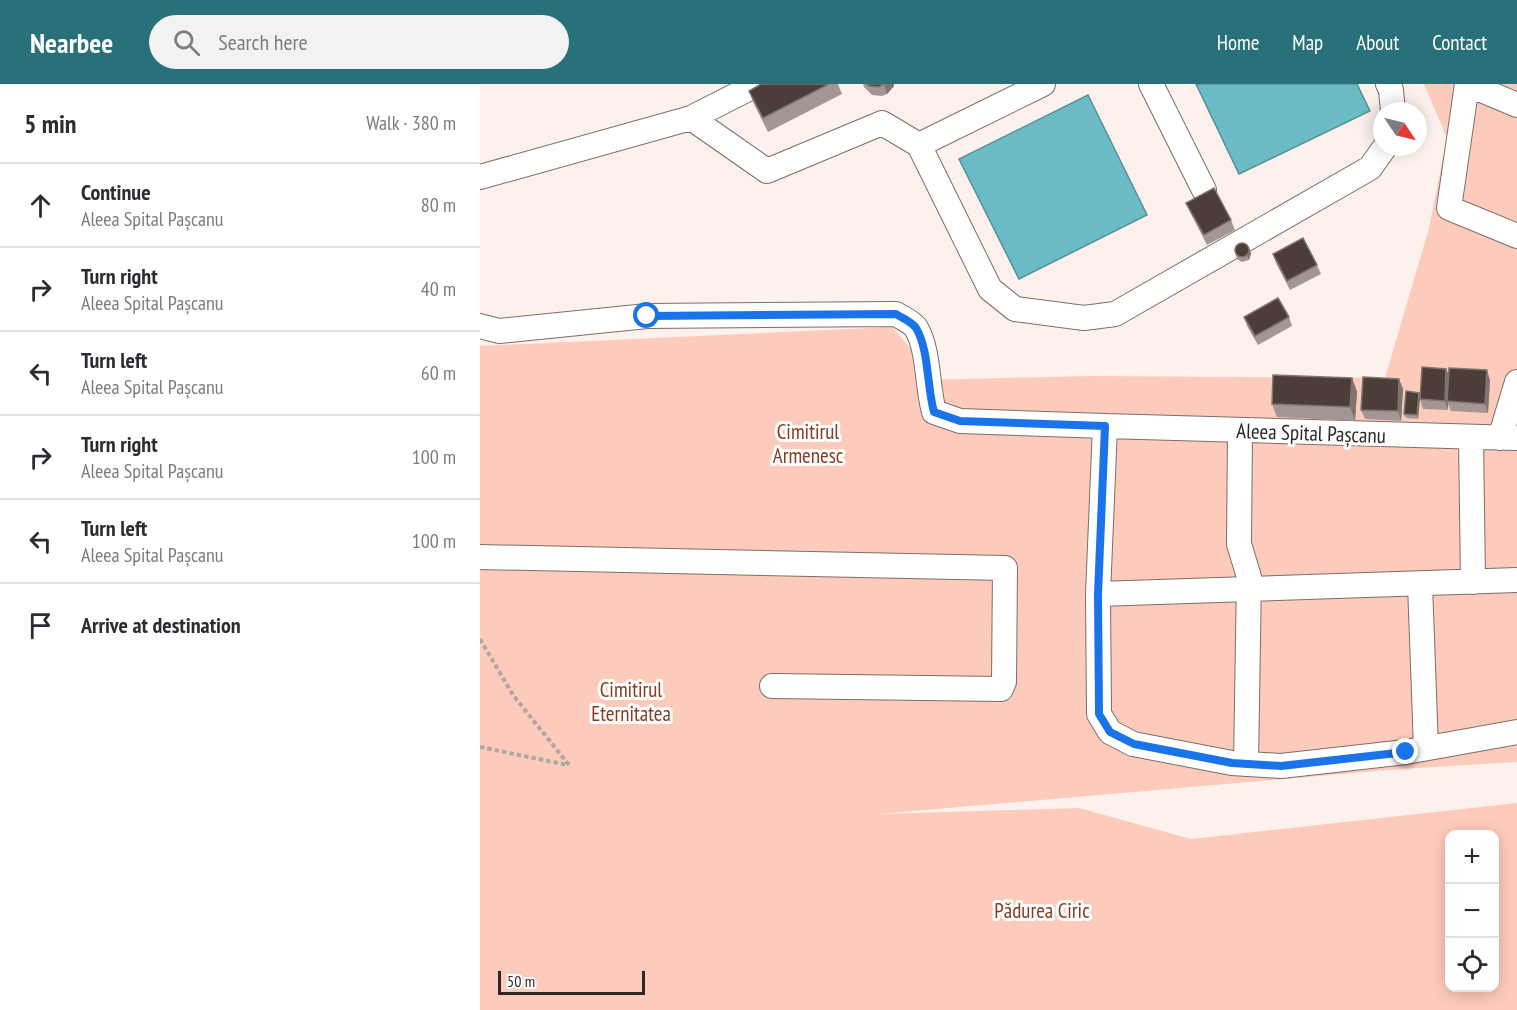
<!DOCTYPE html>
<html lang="en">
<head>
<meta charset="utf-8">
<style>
  :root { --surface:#fff; --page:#f2f2f3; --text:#2b2b33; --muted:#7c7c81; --line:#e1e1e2; --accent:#28717a }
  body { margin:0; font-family:"PT Sans Narrow",sans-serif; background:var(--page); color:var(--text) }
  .controls { position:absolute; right:18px; bottom:18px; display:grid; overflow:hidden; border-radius:12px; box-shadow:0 3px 15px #0003 }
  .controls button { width:54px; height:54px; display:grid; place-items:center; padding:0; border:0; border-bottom:2px solid var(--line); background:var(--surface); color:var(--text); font:30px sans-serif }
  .compass { position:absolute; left:893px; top:18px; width:54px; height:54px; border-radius:50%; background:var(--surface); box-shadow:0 3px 15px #0003; rotate:125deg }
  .scale { position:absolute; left:18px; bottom:15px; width:147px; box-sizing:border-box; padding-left:6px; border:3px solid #2e2725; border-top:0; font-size:16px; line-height:21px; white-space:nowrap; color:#2e2725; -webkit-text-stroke:4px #fff; paint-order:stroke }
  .stop { position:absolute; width:18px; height:18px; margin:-14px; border:4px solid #1a73e8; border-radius:50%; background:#fff }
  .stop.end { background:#1a73e8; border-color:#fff; box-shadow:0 2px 6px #0008 }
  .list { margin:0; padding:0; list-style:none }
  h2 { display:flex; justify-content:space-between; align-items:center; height:78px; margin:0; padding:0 24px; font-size:26px }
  h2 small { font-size:20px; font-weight:400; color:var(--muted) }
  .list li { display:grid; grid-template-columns:39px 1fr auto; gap:18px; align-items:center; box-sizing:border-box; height:84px; padding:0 24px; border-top:2px solid var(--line) }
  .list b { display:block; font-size:22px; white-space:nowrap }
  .list p { margin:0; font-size:20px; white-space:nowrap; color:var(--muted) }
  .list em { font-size:20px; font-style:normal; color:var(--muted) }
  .icon { flex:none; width:33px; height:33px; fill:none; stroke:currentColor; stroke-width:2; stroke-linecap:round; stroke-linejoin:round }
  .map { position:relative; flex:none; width:1037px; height:926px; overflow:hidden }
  header { display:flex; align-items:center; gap:36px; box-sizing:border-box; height:84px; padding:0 30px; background:var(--accent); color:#fff }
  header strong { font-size:28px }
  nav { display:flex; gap:33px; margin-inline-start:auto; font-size:21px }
  .search { width:420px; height:54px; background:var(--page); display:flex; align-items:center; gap:15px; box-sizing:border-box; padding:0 21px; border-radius:33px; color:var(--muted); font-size:22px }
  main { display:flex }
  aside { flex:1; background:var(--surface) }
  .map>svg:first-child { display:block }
</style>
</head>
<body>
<header>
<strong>Nearbee</strong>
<div class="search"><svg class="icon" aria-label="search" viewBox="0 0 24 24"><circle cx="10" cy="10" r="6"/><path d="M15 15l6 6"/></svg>Search here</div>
<nav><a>Home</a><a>Map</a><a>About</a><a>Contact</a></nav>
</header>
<main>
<aside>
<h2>5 min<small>Walk · 380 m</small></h2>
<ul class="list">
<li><svg class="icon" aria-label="ahead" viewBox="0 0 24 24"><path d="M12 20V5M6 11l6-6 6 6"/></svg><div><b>Continue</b><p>Aleea Spital Pașcanu</p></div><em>80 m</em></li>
<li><svg class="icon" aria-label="right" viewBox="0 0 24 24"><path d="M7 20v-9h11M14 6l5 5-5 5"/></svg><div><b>Turn right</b><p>Aleea Spital Pașcanu</p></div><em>40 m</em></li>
<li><svg class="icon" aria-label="left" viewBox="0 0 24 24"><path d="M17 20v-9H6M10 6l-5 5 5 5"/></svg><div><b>Turn left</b><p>Aleea Spital Pașcanu</p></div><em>60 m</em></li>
<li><svg class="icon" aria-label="right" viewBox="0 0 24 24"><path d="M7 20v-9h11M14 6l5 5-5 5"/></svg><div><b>Turn right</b><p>Aleea Spital Pașcanu</p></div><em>100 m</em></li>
<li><svg class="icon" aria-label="left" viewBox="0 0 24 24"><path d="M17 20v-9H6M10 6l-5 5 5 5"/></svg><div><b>Turn left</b><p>Aleea Spital Pașcanu</p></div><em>100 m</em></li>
<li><svg class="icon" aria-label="arrive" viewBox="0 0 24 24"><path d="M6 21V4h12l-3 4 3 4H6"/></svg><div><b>Arrive at destination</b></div></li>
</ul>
</aside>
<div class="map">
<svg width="1037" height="926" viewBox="0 0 1037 926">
  <rect width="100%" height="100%" fill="#fdf1ee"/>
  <!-- green -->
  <path fill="#fdcbbb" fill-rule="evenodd" d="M 944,0 L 1037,0 L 1037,678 L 921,685 L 399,730 L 599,724 L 711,755 L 1037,719 L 1037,926 L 0,926 L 0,262 L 412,243 L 432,266 L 438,296 L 613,292 L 905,294 L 949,144 L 967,54 ZM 970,750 L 1014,750 L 1014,904 L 970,904 Z"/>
  <!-- water -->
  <path fill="#6bbcc6" stroke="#598f96" stroke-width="1.5" d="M 716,0 L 877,0 L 890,27 L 759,90 Z
    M 608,11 L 667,131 L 539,195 L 479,75 Z"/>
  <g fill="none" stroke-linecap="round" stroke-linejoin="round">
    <!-- minor casing -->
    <g stroke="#7d6d68" stroke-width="26">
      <path id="minor" d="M 671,0 L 724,106
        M 908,0 L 911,6 L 913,27
        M 987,0 L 969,124 L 1037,152
        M 987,0 L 1037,21
        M 211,34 L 287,87 L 402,39 L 439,61 L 510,205 L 535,225 L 604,234 L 635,230 L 890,84 L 905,63
        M 439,61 L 563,0
        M 0,93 L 211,34 L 278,0
        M 0,242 L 19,247 L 167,232 L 416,230 C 422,234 432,238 436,244 C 449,265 447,303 454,328 L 480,337 L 625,342
        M 760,347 L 759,460 L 769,493 L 766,680
        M 991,353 L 993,498
        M 1020,354 L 1037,298
        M 1037,354 L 625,342 L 618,510 L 619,630 L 630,648 L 653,660 L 752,679 L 801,682 L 926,668 L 1037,648
        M 0,473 L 525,484 L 524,598 L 521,605 L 292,602
        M 940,500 L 946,664
        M 618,510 L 1037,496"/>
    </g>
    <!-- path -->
    <path stroke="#b0a6a3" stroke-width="4" stroke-dasharray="4.5 3" stroke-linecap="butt" d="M 0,555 L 33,611 L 89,681
      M 0,663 L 88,681"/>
    <!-- minor -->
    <use href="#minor" stroke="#fff" stroke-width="24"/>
  </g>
  <!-- wall -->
  <path fill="#a49793" d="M 281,0 L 358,0 L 362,10 L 288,48 L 274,20 L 269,7 Z
    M 383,0 L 414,0 L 414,2 L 407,10 L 402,12 L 392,11 L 384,3 Z
    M 706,119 L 751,136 L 755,146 L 727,161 L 710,128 Z
    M 769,164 L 771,169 L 769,176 L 762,178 L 757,175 L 754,165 Z
    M 793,170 L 837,181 L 841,190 L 810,206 L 796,179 Z
    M 764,233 L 809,233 L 812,242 L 778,261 L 767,242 Z
    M 966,285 L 969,291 L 1010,296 L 1008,329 L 971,327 L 968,320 L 968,326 L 943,325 L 940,316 L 938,335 L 926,334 L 924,330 Z
    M 872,294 L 877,308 L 875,337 L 797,333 L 792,320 Z
    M 919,295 L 923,305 L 921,337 L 885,335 L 881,326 Z"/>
  <!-- shaded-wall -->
  <path fill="#81736f" d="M 404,0 L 414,0 L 414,2 L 407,10 Z
    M 769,164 L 771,169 L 769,176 L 767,171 Z
    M 966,285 L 970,294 L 967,317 L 968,320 L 968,326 L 965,317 Z
    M 1007,286 L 1010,296 L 1008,329 L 1005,320 Z
    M 872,294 L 877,308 L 875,337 L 870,323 Z
    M 919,295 L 923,305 L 921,337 L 918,327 Z
    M 939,309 L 940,313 L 938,335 L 937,331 Z"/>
  <!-- building -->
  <path fill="#4c3d38" stroke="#81736f" stroke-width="1.5" d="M 281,0 L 349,0 L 283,34 L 269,7 Z
    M 387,0 L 404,0 L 399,3 L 389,2 Z
    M 734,104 L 751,136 L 724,151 L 706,119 Z
    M 823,154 L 837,181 L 807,197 L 793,170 Z
    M755 166a7 7 0 1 1 14 0a7 7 0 1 1-14 0Z
    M 798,214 L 809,233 L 775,252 L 764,233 Z
    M 942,283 L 966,285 L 965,317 L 940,315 Z
    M 969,284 L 1007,286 L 1005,320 L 967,317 Z
    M 793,291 L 872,294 L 870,323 L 792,320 Z
    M 883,293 L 919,295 L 918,327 L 881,326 Z
    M 926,307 L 939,309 L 937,331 L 924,330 Z"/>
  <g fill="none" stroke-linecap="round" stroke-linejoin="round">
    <!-- route -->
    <path stroke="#1a73e8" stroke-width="8" d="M 167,232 L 416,230 C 422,234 432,238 436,244 C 449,265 447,304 454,328 L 480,337 L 625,342 L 618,510 L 619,630 L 630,648 L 654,660 L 752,679 L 801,682 L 926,668"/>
  </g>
  <g text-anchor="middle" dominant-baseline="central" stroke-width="6" stroke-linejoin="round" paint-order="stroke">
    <!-- park labels -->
    <g font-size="21" fill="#853a22" stroke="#fff">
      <text x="328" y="347">Cimitirul<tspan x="328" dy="24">Armenesc</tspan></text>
      <text x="151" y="605">Cimitirul<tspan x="151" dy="24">Eternitatea</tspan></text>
      <text x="562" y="826">Pădurea Ciric</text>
    </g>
    <!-- street labels -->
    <g font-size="21" fill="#2e2725" stroke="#fff">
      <text transform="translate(831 349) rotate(2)">Aleea Spital Pașcanu</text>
    </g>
  </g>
</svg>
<div class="controls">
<button>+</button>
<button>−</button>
<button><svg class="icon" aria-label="locate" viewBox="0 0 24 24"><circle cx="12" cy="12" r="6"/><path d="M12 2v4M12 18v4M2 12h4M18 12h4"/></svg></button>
</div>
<svg class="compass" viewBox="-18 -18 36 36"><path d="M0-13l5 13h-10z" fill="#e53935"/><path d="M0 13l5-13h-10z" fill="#7c7c81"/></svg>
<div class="scale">50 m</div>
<div class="stop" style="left:167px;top:232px"></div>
<div class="stop end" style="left:926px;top:668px"></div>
</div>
</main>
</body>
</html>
